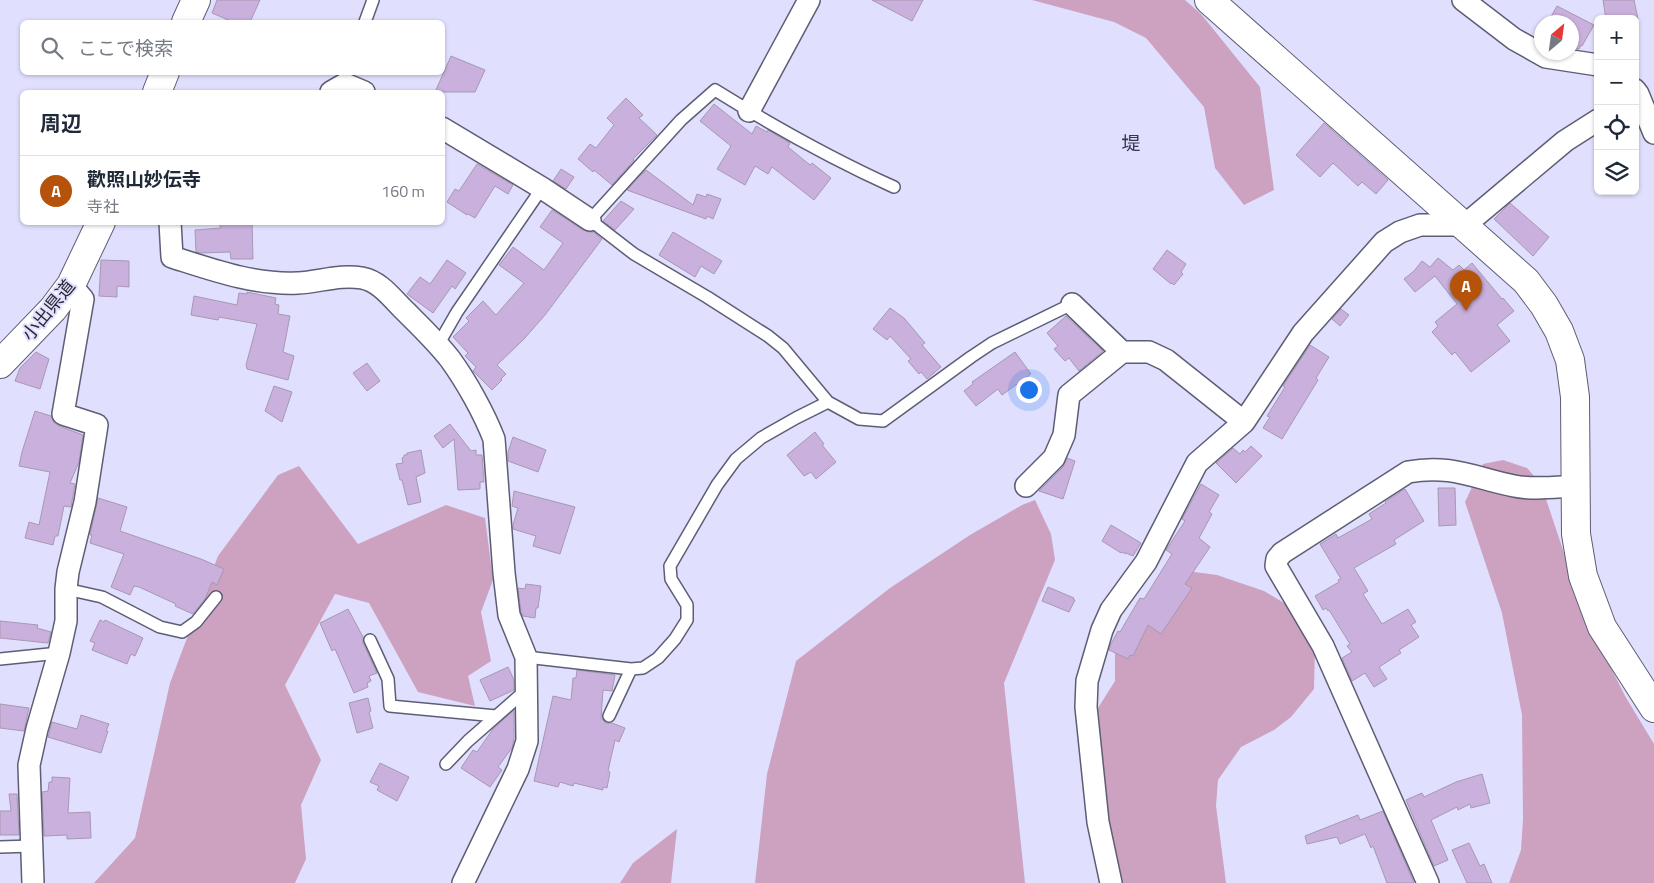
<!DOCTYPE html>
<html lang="ja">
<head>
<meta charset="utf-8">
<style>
  :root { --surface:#fff; --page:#f2f2f3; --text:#1f2937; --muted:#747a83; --line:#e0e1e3; --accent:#b45309 }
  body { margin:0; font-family:"Titillium Web","Noto Sans JP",sans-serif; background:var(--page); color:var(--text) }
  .controls { position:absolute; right:15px; top:15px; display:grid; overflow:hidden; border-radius:8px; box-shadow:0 1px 4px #0004 }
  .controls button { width:45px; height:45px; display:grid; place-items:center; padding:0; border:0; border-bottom:1px solid var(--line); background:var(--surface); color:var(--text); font:25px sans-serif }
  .compass { position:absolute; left:1534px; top:15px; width:45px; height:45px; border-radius:50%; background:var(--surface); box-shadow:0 1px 4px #0004; rotate:29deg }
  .you { position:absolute; left:1028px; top:389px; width:18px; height:18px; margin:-12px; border:4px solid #fff; border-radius:50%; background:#1a73e8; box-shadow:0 0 0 8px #1a73e833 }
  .badge { display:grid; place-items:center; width:32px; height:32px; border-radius:50%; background:var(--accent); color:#fff; font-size:16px; font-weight:700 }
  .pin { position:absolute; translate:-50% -41px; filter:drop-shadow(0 1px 2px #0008) }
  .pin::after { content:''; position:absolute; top:26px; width:18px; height:15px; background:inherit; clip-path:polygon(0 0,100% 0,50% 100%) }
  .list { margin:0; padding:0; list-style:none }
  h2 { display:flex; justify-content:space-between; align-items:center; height:65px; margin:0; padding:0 20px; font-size:21px }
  h2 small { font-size:16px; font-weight:400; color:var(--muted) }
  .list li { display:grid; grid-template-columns:32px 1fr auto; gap:15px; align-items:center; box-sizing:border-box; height:70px; padding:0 20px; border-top:1px solid var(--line) }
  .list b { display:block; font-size:19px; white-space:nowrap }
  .list p { margin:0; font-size:16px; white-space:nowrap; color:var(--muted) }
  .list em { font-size:16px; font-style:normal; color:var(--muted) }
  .icon { flex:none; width:28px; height:28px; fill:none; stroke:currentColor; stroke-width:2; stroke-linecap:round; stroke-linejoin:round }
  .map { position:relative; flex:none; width:1654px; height:883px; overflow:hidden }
  .search { position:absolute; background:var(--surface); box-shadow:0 1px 4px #0004; left:20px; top:20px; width:425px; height:55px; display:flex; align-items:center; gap:12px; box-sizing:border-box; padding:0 18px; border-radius:8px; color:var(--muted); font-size:19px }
  .panel { position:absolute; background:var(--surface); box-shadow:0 1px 4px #0004; left:20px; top:90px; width:425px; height:135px; border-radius:8px }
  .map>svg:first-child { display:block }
</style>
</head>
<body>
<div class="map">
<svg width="1654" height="883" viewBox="0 0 1654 883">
  <rect width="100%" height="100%" fill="#e0e0fe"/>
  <!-- forest -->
  <path fill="#cda1c0" d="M 1032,0 L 1185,0 L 1201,14 L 1260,87 L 1274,190 L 1244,205 L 1215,168 L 1204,107 L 1146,38 L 1114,22 Z
    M 1503,460 L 1527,468 L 1541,484 L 1585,616 L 1625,696 L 1654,744 L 1654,883 L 1509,883 L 1521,850 L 1523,819 L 1522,715 L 1502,613 L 1465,502 L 1483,464 Z
    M 299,466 L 358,544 L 446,505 L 485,518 L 493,580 L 481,612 L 491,661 L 468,676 L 475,706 L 418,692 L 369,603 L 335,594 L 285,685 L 321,760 L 301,805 L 306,859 L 295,883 L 94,883 L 135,838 L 170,683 L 218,556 L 278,475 Z
    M 1035,500 L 1051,534 L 1055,560 L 1004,683 L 1025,883 L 755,883 L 767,774 L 796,661 L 890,588 L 970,535 L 1022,505 Z
    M 1187,571 L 1217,575 L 1264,591 L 1299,612 L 1315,647 L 1314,689 L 1291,717 L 1274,730 L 1241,747 L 1218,780 L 1216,806 L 1226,883 L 1114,883 L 1094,761 L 1098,708 L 1115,681 L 1115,649 Z
    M 677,829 L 671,883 L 620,883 L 633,863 Z"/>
  <!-- building -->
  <path fill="#cab0dc" stroke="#a798b2" d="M 217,0 L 260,0 L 250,22 L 233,22 L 212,13 Z
    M 872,0 L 923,0 L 912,21 Z
    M 1603,0 L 1634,0 L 1638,19 L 1606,19 Z
    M 1557,6 L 1594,25 L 1582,46 L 1581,45 L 1579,49 L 1572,48 L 1572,22 L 1548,22 Z
    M 451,56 L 485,70 L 475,92 L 435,92 Z
    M 626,98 L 643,115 L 639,118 L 657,135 L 633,159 L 634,160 L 612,185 L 594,170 L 593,172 L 578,159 L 590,144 L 596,148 L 614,125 L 607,118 Z
    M 714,104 L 752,134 L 756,126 L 767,132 L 768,130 L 790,143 L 788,147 L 810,165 L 812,163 L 831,178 L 814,200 L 772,167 L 768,174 L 755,166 L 745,185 L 717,169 L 731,146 L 700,121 Z
    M 1324,123 L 1388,180 L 1376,194 L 1362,182 L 1358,186 L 1333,163 L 1320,177 L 1296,155 Z
    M 477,164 L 513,185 L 508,194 L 495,186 L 475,218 L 468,214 L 467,215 L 447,202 L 455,189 L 459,191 Z
    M 561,169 L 574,177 L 566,189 L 553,181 Z
    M 646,170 L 693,205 L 697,194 L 706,197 L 707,194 L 721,199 L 713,219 L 707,216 L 706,219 L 627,190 Z
    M 621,201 L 634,209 L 615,230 L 603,221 Z
    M 1510,203 L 1549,237 L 1533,256 L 1494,219 Z
    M 552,210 L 583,230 L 589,232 L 593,232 L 602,239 L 545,315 L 524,339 L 497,365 L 506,374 L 501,379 L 502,380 L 492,390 L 473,371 L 476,367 L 465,356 L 468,353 L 453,337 L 469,321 L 466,318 L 483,301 L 496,315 L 524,283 L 499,265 L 513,247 L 544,270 L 563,243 L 540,227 Z
    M 218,222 L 252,222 L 253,259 L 231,259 L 230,252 L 201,253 L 196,252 L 195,230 L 221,228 Z
    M 673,232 L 722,261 L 714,274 L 701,266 L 695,277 L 659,255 Z
    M 1167,250 L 1186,264 L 1181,272 L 1183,274 L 1174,285 L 1172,283 L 1171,284 L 1153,269 Z
    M 1438,258 L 1453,270 L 1459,265 L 1464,270 L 1472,263 L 1502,299 L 1503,298 L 1514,311 L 1497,325 L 1510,341 L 1471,372 L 1455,352 L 1452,355 L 1432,332 L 1438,326 L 1435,322 L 1457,304 L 1435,276 L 1415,292 L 1404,279 L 1414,271 L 1422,261 L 1430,267 Z
    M 101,260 L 129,261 L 129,287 L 117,286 L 117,297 L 99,296 Z
    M 447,260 L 466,273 L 455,289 L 452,286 L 433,313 L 407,294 L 420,277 L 430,284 Z
    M 247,292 L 276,298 L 275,304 L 279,305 L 278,314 L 290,316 L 283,352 L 294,356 L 288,380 L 247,369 L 246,365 L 257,324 L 219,317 L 218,320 L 191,315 L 194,296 L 237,305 L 239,293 L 247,294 Z
    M 890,308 L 904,318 L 925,343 L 922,345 L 941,367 L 927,379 L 921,372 L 919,374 L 908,361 L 911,359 L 890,336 L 887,340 L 873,329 Z
    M 1341,309 L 1349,315 L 1340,326 L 1332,319 Z
    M 1066,316 L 1103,351 L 1079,371 L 1069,358 L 1065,361 L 1054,349 L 1058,346 L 1047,333 Z
    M 1310,345 L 1329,357 L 1316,378 L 1318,380 L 1282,439 L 1263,428 L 1270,417 L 1267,416 L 1285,387 L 1283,386 Z
    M 36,352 L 49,359 L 40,389 L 15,381 L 20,368 Z
    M 1015,352 L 1031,374 L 1002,395 L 998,389 L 976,406 L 964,391 L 973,384 L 972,382 Z
    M 367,363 L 380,381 L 367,391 L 353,373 Z
    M 274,386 L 292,392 L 282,422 L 265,411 Z
    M 35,411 L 51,416 L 54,423 L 59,426 L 83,435 L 79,462 L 70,483 L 75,484 L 71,507 L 64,506 L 58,536 L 55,536 L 53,545 L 25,538 L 29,522 L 39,525 L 50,472 L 19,466 L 22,452 Z
    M 450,424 L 471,451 L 476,450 L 476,455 L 482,455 L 484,482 L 480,482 L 480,489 L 458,490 L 454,439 L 443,448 L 434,436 Z
    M 815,432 L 824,444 L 822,445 L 836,462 L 816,479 L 811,472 L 804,476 L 787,455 Z
    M 513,437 L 546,450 L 538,472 L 508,461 L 508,452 Z
    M 1251,446 L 1262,456 L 1236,483 L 1216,463 L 1233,448 L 1240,454 L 1243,450 L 1245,452 Z
    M 421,450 L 425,473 L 416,477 L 421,502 L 408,505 L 402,480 L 400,480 L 396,464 L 403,463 L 402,458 L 404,457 L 404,455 L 407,455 L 407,453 Z
    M 1067,458 L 1075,461 L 1063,499 L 1039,491 L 1063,467 Z
    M 1201,484 L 1219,495 L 1209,512 L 1212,514 L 1199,538 L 1210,547 L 1185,584 L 1192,588 L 1161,634 L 1148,625 L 1133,656 L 1130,655 L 1128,659 L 1109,650 L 1111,644 L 1118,631 L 1120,632 L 1140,598 L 1144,599 L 1172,554 L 1166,550 L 1185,521 L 1182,519 Z
    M 1438,488 L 1455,488 L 1456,525 L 1439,526 Z
    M 1405,489 L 1424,521 L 1394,540 L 1396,544 L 1354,568 L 1368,591 L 1363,594 L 1382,624 L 1408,609 L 1416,622 L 1411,625 L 1419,637 L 1399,650 L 1401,653 L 1379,667 L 1387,679 L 1374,687 L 1365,673 L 1352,681 L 1342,658 L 1352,652 L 1347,646 L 1350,644 L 1329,610 L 1328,611 L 1326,608 L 1323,610 L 1315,596 L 1339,582 L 1338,580 L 1341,579 L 1320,544 L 1336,534 L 1338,538 L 1372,519 L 1369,514 L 1386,503 L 1385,502 Z
    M 514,491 L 575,507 L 560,554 L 533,546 L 536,536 L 513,529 L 513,525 L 518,508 L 512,506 Z
    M 98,498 L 127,507 L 120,531 L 201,559 L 224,569 L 217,585 L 212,582 L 205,599 L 193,614 L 175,606 L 176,604 L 139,587 L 134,586 L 130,595 L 111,587 L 124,554 L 90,543 L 92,535 L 90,535 Z
    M 1111,525 L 1141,543 L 1133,556 L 1126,553 L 1126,554 L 1122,552 L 1121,553 L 1102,541 Z
    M 526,584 L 541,586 L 538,608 L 536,608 L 535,618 L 523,616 L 521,612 L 518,588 L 525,589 Z
    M 1048,587 L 1074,598 L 1073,599 L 1075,600 L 1069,612 L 1042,601 Z
    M 348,609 L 363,637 L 363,643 L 377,673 L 369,676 L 371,681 L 367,683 L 368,687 L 354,693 L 335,649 L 332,651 L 320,623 Z
    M 100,620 L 104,622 L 105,620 L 143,638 L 135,656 L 131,654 L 127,664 L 92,650 L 95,643 L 90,641 Z
    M 0,621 L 38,625 L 37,628 L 51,632 L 48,643 L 0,638 Z
    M 508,667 L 514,680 L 514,690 L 490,701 L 480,680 Z
    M 577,670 L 615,675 L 612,691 L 603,690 L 601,718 L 606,723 L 612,723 L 625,728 L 619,742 L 615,740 L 608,771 L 610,772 L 607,788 L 603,787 L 603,790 L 574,783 L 573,786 L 560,782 L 558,787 L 534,781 L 553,696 L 571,700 L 573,678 L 576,678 Z
    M 368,698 L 371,711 L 369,712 L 373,728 L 357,733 L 349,703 Z
    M 0,704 L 29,708 L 24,731 L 0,728 Z
    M 514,710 L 514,739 L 512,748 L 498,767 L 502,770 L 490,787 L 461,768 L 473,750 L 477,752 L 493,729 Z
    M 81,715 L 109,724 L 106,731 L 108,731 L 101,753 L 48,737 L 52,722 L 77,729 Z
    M 380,763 L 409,777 L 397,801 L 377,790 L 379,786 L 370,782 Z
    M 1482,774 L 1490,803 L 1471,808 L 1470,804 L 1458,810 L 1457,807 L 1431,820 L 1448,860 L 1434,866 L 1406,800 L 1422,793 L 1424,797 L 1456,782 Z
    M 52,777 L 70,778 L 68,813 L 90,812 L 91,838 L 67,839 L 67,835 L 44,836 L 42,792 L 48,791 L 49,782 L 52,782 Z
    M 9,794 L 17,794 L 19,835 L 0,835 L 0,811 L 11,811 Z
    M 1383,811 L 1414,883 L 1387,883 L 1373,846 L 1371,848 L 1365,834 L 1340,844 L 1337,837 L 1307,844 L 1305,836 L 1358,815 L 1360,820 Z
    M 1469,843 L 1480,866 L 1484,864 L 1492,883 L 1467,883 L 1452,850 Z"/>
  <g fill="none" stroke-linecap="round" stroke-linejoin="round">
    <!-- service casing -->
    <g stroke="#5d5d76" stroke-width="14">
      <path id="service" d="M 365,22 L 373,0
        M 894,187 C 832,159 773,126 715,90 L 681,120 L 590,220 L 634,254 L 707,297 L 768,336 L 783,348 L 828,402 L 859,419 L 883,421 L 971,357 L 992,343 L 1072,304
        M 438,345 L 457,312 L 542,188
        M 66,589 L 102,597 L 160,627 L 182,632 L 196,622 L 216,597
        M 370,640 L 388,679 L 390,706 L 496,716
        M 526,657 L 631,669 L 643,668 L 658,658 L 675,639 L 687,620 L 687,605 L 671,579 L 670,566 L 717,485 L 736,459 L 761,438 L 796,418 L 828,402
        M 0,659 L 59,653
        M 609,716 L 631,669
        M 446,764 L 468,741 L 526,690
        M 0,847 L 32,846"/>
    </g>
    <!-- minor casing -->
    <g stroke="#5d5d76" stroke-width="24">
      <path id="minor" d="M 1463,0 L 1514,39 L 1546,57 L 1598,65
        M 1635,90 L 1638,94 L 1654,133
        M 331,92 L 345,84 L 364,92
        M 749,111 L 809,0
        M 442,128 L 542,188 L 590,220
        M 170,222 L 172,257 C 213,270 254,285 298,283 C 319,282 340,274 362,278 C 379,281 391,297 403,309 C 419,325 436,341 450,359 C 466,381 484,413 494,439 L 504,573 L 509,615 L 526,657 L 527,741 L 518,769 L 463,883
        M 1072,304 L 1122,352
        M 1026,486 L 1054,458 L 1064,435 L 1069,395 L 1122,352 L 1149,352 L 1166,360 L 1244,422
        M 33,883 L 29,765 L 37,729 L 59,653 L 66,621 L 66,589 L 68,572 L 85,502 L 97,425 L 63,414 L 83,299 L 71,285
        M 1111,883 L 1098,822 L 1086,707 L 1087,681 L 1102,630 L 1111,610 L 1146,562 L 1197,463 L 1244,422 L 1303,333 L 1384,242 L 1400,232 L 1420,225 L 1465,225 L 1565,141 L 1598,120
        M 1428,883 L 1323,646 L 1276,566 L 1277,559 L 1282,553 L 1408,472 C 1450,464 1475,478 1514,486 C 1534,490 1555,487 1576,486"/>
    </g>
    <!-- tertiary casing -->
    <g stroke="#5d5d76" stroke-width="30">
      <path id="tertiary" d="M 1209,0 L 1526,281 L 1544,305 L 1559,331 L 1570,360 L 1575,397 L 1576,534 L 1583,576 L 1602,627 L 1654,708"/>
    </g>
    <!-- secondary casing -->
    <g stroke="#5d5d76" stroke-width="30">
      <path id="secondary" d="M 186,22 L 196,0
        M 157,92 L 165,72
        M 0,364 L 53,309 L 71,285 L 101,222"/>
    </g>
    <!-- service -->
    <use href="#service" stroke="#fff" stroke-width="11"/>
    <!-- minor -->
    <use href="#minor" stroke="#fff" stroke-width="21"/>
    <!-- tertiary -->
    <use href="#tertiary" stroke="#fff" stroke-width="28"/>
    <!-- secondary -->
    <use href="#secondary" stroke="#fff" stroke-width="28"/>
  </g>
  <g text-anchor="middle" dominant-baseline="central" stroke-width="4" stroke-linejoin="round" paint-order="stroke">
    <!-- street labels -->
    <g font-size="18" fill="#282833" stroke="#e0e0fe">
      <text transform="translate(48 310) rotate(-51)">小出県道</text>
    </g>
    <!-- neighbourhood labels -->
    <g font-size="19" fill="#37364d" stroke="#e0e0fe">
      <text x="1131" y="142">堤</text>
    </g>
  </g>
</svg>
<div class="controls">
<button>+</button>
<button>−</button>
<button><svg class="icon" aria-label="locate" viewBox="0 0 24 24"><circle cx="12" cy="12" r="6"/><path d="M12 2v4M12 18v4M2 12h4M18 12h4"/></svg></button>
<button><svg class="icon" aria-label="layers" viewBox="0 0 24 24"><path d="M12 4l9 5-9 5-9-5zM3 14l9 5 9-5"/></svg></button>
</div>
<svg class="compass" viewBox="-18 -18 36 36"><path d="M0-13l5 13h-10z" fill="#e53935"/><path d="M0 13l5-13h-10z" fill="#747a83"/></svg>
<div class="you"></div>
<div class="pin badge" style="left:1466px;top:311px">A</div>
<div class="search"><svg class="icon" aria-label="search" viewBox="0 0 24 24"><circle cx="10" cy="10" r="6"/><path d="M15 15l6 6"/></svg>ここで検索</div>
<section class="panel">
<h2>周辺<small></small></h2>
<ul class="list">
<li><span class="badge">A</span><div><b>歡照山妙伝寺</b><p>寺社</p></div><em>160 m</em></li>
</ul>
</section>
</div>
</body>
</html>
